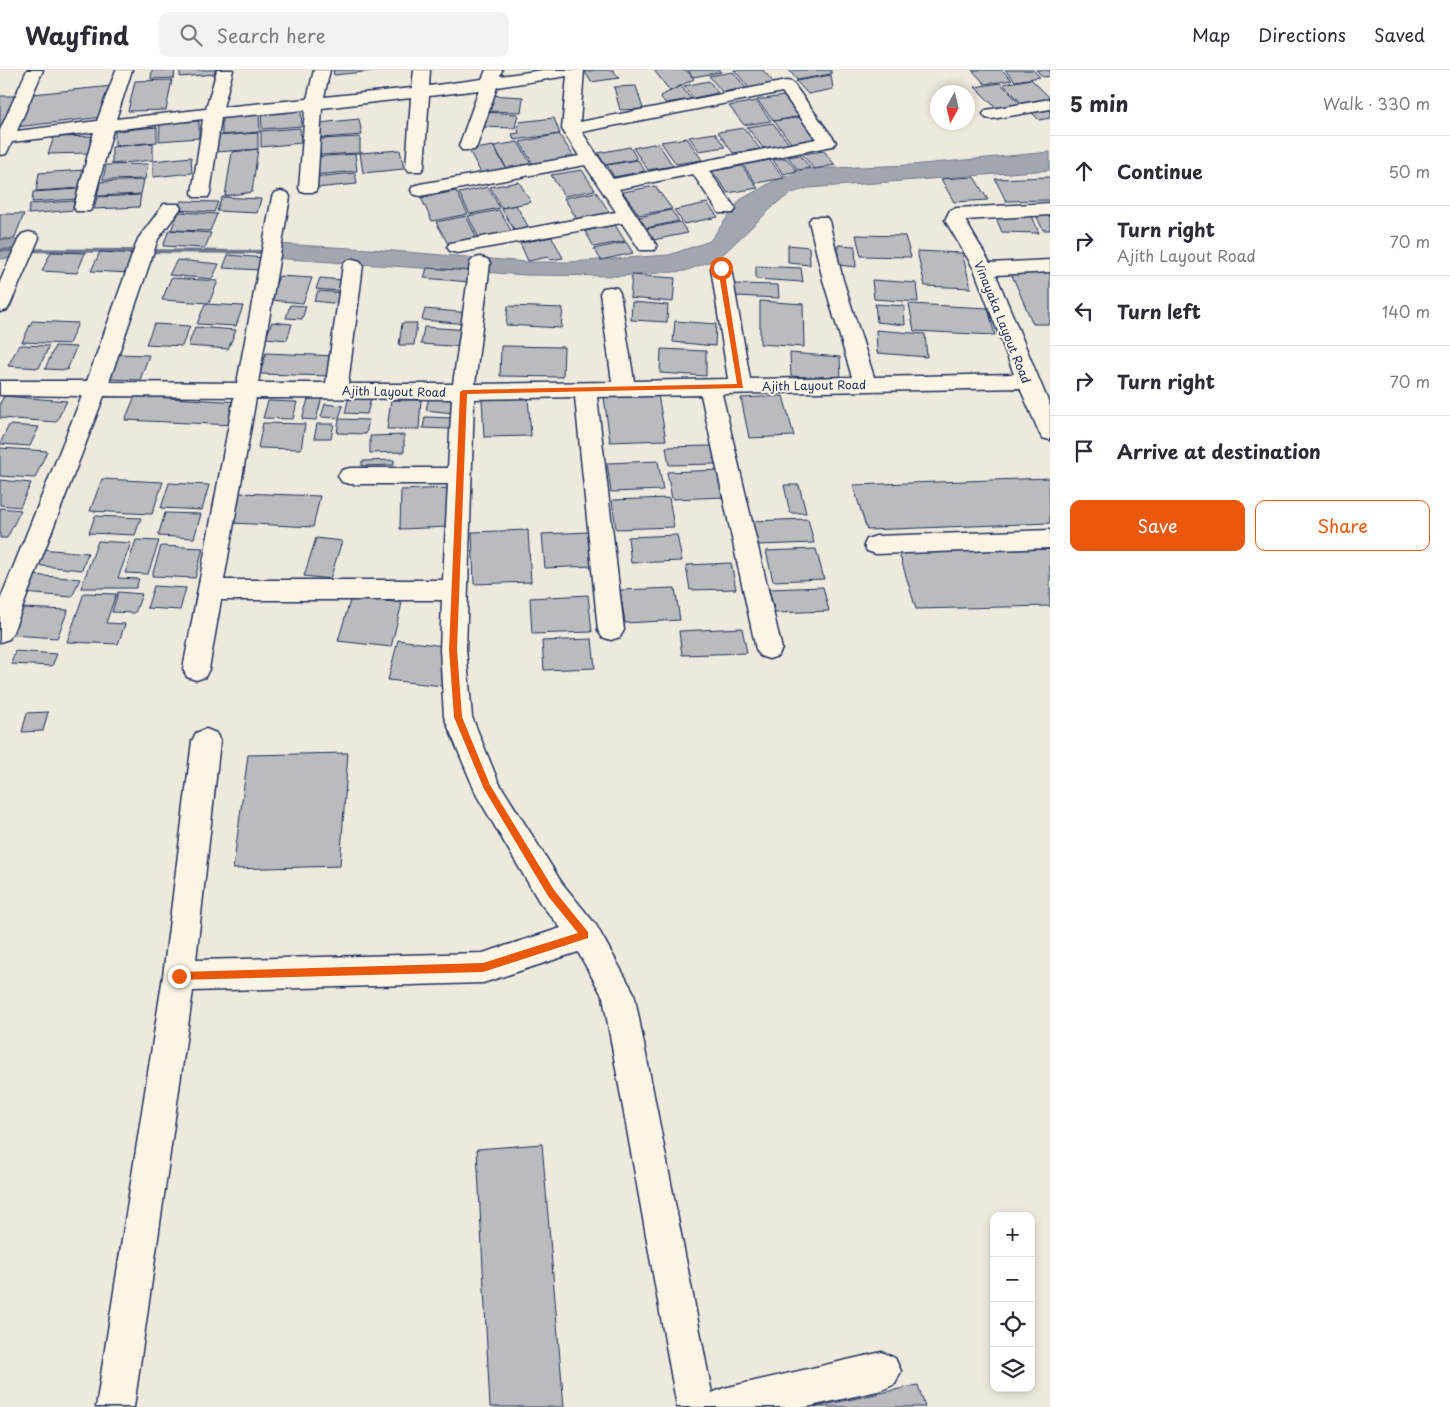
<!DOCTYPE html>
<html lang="en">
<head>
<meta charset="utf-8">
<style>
  :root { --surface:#fff; --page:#f2f2f3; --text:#2b2b33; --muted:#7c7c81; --line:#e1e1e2; --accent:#ea580c }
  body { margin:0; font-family:"Playpen Sans",sans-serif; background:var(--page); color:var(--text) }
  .controls { position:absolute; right:15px; bottom:15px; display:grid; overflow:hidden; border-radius:10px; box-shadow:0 2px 8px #0003 }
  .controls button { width:45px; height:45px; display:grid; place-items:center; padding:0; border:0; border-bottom:1px solid var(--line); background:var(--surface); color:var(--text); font:25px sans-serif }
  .compass { position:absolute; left:930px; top:15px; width:45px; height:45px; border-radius:50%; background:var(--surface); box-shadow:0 2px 8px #0003; rotate:188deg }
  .stop { position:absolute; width:15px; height:15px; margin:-11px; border:4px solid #ea580c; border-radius:50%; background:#fff }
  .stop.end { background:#ea580c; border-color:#fff; box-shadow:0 1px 5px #0008 }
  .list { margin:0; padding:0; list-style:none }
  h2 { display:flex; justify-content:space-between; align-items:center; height:65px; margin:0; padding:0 20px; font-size:21px }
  h2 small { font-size:16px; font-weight:400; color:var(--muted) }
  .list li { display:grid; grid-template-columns:32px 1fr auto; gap:15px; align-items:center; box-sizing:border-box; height:70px; padding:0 20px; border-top:1px solid var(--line) }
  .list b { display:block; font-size:19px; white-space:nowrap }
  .list p { margin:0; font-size:16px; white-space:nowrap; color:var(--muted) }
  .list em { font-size:16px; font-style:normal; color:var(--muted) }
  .actions { display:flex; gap:10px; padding:15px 20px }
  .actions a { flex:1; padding:11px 0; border:1px solid var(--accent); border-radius:10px; text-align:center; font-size:18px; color:var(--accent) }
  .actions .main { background:var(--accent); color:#fff }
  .icon { flex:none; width:28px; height:28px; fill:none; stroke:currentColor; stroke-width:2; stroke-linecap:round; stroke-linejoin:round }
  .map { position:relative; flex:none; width:1050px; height:1337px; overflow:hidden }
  header { display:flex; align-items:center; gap:30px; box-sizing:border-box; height:70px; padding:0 25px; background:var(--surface); border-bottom:1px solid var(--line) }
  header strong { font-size:24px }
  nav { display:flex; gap:28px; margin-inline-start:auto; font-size:18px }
  .search { width:350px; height:45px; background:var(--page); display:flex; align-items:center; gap:12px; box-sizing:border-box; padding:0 18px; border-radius:10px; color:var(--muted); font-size:19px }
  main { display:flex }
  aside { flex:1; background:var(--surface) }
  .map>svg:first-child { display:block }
</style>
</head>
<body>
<header>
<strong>Wayfind</strong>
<div class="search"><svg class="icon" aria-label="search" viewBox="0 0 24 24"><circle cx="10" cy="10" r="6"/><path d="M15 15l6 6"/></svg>Search here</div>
<nav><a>Map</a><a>Directions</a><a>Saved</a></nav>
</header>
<main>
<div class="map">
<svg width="1050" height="1337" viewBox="0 0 1050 1337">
  <rect width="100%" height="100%" fill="#eee9dd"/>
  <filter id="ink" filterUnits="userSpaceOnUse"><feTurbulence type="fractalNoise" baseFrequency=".02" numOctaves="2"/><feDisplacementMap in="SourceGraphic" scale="10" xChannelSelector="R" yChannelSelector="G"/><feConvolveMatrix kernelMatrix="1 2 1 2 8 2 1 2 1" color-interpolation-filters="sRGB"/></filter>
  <g filter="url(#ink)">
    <!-- water -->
    <path fill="#a2a7af" stroke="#6c778f" d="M 1050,82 L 1050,100 L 808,118 L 792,123 L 778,132 L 719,188 L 685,201 L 620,206 L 526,205 L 273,188 L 277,174 L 369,179 L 527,192 L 570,192 L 669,185 L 710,171 L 740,130 L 772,112 L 804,99 L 912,95 Z
      M 0,170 L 21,170 L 11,188 L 0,189 Z"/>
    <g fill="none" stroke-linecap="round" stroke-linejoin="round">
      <!-- stream -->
      <path fill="#6c778f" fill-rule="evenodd" d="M 0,178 L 269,180 L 273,182 L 269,184 L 0,182 Z"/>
    </g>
    <!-- building -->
    <path fill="#babbbe" stroke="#1b2f5e" d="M 152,0 L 175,0 L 174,8 L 151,9 Z
      M 180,0 L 215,0 L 215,4 L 180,7 Z
      M 333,0 L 373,0 L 373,1 L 334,5 Z
      M 595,0 L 613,0 L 619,8 L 591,12 L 585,2 Z
      M 654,0 L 686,0 L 694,9 L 670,21 Z
      M 688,0 L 720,0 L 721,2 L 693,7 Z
      M 734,0 L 763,0 L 774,13 L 749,18 Z
      M 789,0 L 831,0 L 831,4 L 797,10 Z
      M 972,0 L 1002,0 L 1012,10 L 985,14 Z
      M 1005,0 L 1033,0 L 1040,7 L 1015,11 Z
      M 1036,0 L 1050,0 L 1050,6 L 1043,7 Z
      M 733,2 L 746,18 L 722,22 L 709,6 Z
      M 831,5 L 833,19 L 808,24 L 796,11 Z
      M 1031,9 L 1050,28 L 1050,30 L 1023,34 L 1003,14 Z
      M 172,10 L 166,40 L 128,41 L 135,11 Z
      M 709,11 L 718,23 L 693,28 L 684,16 Z
      M 1000,13 L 1021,34 L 996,38 L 975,17 Z
      M 112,16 L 103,47 L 17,57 L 33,24 Z
      M 636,16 L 643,39 L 620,40 L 614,17 Z
      M 681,16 L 691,29 L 665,33 L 660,26 Z
      M 488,25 L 523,27 L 521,42 L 484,41 Z
      M 0,26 L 15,26 L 0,58 Z
      M 784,26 L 801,46 L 774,51 L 757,30 Z
      M 756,31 L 771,51 L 744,55 L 729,36 Z
      M 1050,40 L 1050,48 L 1039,50 L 1032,43 Z
      M 301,41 L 302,56 L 262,59 L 261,43 Z
      M 482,42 L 518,44 L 515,58 L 479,57 Z
      M 259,45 L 260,62 L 222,65 L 222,48 Z
      M 802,47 L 819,68 L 791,73 L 774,51 Z
      M 554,48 L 560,64 L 514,70 L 512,64 L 519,63 L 517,56 L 520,55 L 519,52 Z
      M 359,49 L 362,65 L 321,68 L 319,53 Z
      M 199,51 L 199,68 L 159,71 L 160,54 Z
      M 773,53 L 789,74 L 763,78 L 747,57 Z
      M 157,57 L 157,72 L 115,76 L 115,61 Z
      M 300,58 L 301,73 L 261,77 L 261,61 Z
      M 744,58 L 760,79 L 733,83 L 718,62 Z
      M 258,63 L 258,79 L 216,82 L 216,66 Z
      M 715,63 L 725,77 L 699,81 L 689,67 Z
      M 559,64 L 574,87 L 533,94 L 520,72 Z
      M 96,66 L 91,83 L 48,84 L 54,67 Z
      M 360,67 L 360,83 L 320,85 L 320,69 Z
      M 687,68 L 702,90 L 676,94 L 661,72 Z
      M 518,72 L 531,94 L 507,99 L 494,76 Z
      M 153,73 L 153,90 L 112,94 L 112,77 Z
      M 658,73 L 673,96 L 648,100 L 633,78 Z
      M 493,76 L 506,98 L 481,103 L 469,80 Z
      M 630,77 L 637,89 L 605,95 L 598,83 Z
      M 258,79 L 252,122 L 225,126 L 232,82 Z
      M 400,80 L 404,99 L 363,103 L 360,83 Z
      M 824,81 L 835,95 L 814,99 L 802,84 Z
      M 355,84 L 357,101 L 315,105 L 314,87 Z
      M 800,85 L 810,98 L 798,100 L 788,87 Z
      M 191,87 L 192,103 L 153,107 L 153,91 Z
      M 786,88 L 797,101 L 783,104 L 773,90 Z
      M 638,90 L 645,101 L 614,107 L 607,95 Z
      M 770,90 L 784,108 L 756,113 L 743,95 Z
      M 148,94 L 145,109 L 103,110 L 106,95 Z
      M 742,96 L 758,118 L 728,123 L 712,101 Z
      M 84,100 L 81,118 L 36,121 L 39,103 Z
      M 582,100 L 595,120 L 564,126 L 551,105 Z
      M 355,103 L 357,114 L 315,118 L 313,107 Z
      M 974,107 L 988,130 L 954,132 L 941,109 Z
      M 1050,107 L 1050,130 L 1006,131 L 995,109 Z
      M 144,110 L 141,124 L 97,126 L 100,112 Z
      M 519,112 L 531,132 L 502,138 L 490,117 Z
      M 655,116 L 672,139 L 639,145 L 623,122 Z
      M 488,117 L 500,138 L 470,144 L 459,123 Z
      M 78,119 L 77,129 L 32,132 L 33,122 Z
      M 456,121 L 468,144 L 432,151 L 421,128 Z
      M 596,122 L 610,143 L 577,149 L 564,128 Z
      M 141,125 L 139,137 L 94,139 L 97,127 Z
      M 222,127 L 261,129 L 257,143 L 217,141 Z
      M 74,131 L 73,140 L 28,144 L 30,134 Z
      M 181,131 L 218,132 L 214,142 L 177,140 Z
      M 707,133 L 718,147 L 684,154 L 674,140 Z
      M 516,135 L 529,158 L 515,161 L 501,138 Z
      M 499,140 L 512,162 L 479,168 L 468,146 Z
      M 671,140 L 679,151 L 646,158 L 639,147 Z
      M 179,142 L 217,144 L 210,161 L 171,160 Z
      M 0,144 L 24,144 L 14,169 L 0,169 Z
      M 1036,145 L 1050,145 L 1050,160 L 1043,160 Z
      M 466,146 L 477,168 L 448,174 L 436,152 Z
      M 995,146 L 1032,146 L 1039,163 L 1002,162 Z
      M 680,152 L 688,163 L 653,170 L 645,159 Z
      M 615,155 L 625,171 L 594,177 L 585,161 Z
      M 169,160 L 211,163 L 205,178 L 163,176 Z
      M 856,165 L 905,166 L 911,187 L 861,186 Z
      M 552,167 L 563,188 L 550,190 L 548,187 L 528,191 L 520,173 Z
      M 626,172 L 633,183 L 601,190 L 594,179 Z
      M 788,175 L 809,177 L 810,195 L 788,193 Z
      M 838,175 L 855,176 L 856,197 L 838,195 Z
      M 917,181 L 962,183 L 971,218 L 925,216 Z
      M 51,182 L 85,183 L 77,203 L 42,201 Z
      M 100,182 L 139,184 L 130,203 L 91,201 Z
      M 228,185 L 265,188 L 260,200 L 223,198 Z
      M 177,190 L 219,194 L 212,209 L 169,205 Z
      M 756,196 L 801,198 L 803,212 L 756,209 Z
      M 427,198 L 472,201 L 469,212 L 424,208 Z
      M 1050,202 L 1050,254 L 1033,254 L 1011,203 Z
      M 632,205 L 675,208 L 673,232 L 630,228 Z
      M 279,206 L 312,208 L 303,233 L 270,230 Z
      M 171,208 L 218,211 L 209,233 L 162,230 Z
      M 320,208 L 342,210 L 338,221 L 316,219 Z
      M 872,210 L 916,213 L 918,232 L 874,229 Z
      M 734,214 L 778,215 L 779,228 L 735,226 Z
      M 318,221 L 344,223 L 340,234 L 314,231 Z
      M 760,231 L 803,234 L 804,277 L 760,274 Z
      M 632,232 L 668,235 L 667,252 L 631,250 Z
      M 205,234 L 243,236 L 236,256 L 197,254 Z
      M 875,234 L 904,236 L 905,255 L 877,252 Z
      M 909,234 L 988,238 L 995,265 L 914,261 Z
      M 290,235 L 306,236 L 302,249 L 286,248 Z
      M 508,236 L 563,238 L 561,258 L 506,255 Z
      M 425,239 L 471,243 L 468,254 L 422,250 Z
      M 32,251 L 78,253 L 69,274 L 22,272 Z
      M 675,251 L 716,254 L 715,276 L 673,272 Z
      M 272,252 L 292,254 L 287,270 L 266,268 Z
      M 402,253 L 417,253 L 414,275 L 399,275 Z
      M 154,254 L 190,256 L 182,276 L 146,274 Z
      M 195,257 L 236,260 L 228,279 L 188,276 Z
      M 424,257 L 469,260 L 465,277 L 421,274 Z
      M 876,260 L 925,264 L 927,287 L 877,283 Z
      M 19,275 L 49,276 L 39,298 L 8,296 Z
      M 55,276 L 76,277 L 67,300 L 45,299 Z
      M 501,276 L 564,277 L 563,307 L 500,306 Z
      M 661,279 L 706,281 L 706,306 L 660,303 Z
      M 266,283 L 336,286 L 331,306 L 260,304 Z
      M 790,283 L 840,287 L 841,310 L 791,306 Z
      M 117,284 L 149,285 L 140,310 L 107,309 Z
      M 658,325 L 666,370 L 610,372 L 604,327 Z
      M 4,326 L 67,331 L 56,352 L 0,348 L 0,333 Z
      M 135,326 L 241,332 L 233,355 L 125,350 Z
      M 309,326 L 322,327 L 316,350 L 302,349 Z
      M 349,326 L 371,328 L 367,344 L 345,343 Z
      M 783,326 L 794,366 L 749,368 L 741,328 Z
      M 429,327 L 456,330 L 453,343 L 426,340 Z
      M 528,327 L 531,366 L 484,367 L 482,328 Z
      M 391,330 L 421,330 L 419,359 L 387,359 Z
      M 268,331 L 297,332 L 293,349 L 263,348 Z
      M 325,334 L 343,336 L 339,348 L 321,347 Z
      M 425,347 L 452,348 L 450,359 L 423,358 Z
      M 339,349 L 369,350 L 366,364 L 337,363 Z
      M 263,353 L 305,354 L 301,379 L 258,378 Z
      M 317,354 L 334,354 L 331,368 L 314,368 Z
      M 9,355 L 39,357 L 30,376 L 0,374 Z
      M 404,365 L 404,382 L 370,383 L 370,366 Z
      M 712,376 L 715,394 L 669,395 L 666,377 Z
      M 0,378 L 47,381 L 35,408 L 0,406 Z
      M 394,390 L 394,395 L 362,396 L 362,391 Z
      M 658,391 L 663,420 L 611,422 L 607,393 Z
      M 722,400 L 728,427 L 672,429 L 667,402 Z
      M 1049,408 L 1050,453 L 867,460 L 853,415 Z
      M 102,409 L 163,412 L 152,444 L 90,441 Z
      M 0,410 L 31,413 L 20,437 L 0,435 Z
      M 169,413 L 209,415 L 202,440 L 161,438 Z
      M 784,415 L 799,415 L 806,443 L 790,443 Z
      M 447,418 L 448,457 L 400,459 L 401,420 Z
      M 239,423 L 320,426 L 313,457 L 232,453 Z
      M 669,428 L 674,457 L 616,459 L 612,430 Z
      M 0,438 L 21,440 L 7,468 L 0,468 Z
      M 165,443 L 201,444 L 194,468 L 158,466 Z
      M 95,446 L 141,448 L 135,465 L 89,463 Z
      M 808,449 L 814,473 L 758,475 L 752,451 Z
      M 528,460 L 531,512 L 474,514 L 472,462 Z
      M 590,462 L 593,496 L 545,498 L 542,464 Z
      M 677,465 L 682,491 L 631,493 L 628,467 Z
      M 316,468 L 342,471 L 330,509 L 304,506 Z
      M 136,470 L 159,471 L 148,504 L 125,503 Z
      M 98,471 L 131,473 L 118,508 L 139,509 L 136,518 L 81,518 Z
      M 161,476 L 203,478 L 195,508 L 152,506 Z
      M 40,479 L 88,483 L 82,500 L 33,495 Z
      M 816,479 L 824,509 L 773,511 L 766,481 Z
      M 1050,479 L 1050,536 L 916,539 L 899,483 Z
      M 731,493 L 736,519 L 690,520 L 686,495 Z
      M 32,505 L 80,509 L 72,527 L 23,523 Z
      M 154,516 L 186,518 L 180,540 L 147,538 Z
      M 823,517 L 829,541 L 775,543 L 769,519 Z
      M 675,518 L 680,550 L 625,553 L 620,520 Z
      M 118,522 L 142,524 L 135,543 L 112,542 Z
      M 84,523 L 116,524 L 106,553 L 125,554 L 118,574 L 67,572 Z
      M 588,525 L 592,562 L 532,564 L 530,528 Z
      M 351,527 L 402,533 L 391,577 L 338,571 Z
      M 23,538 L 68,540 L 57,568 L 12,565 Z
      M 742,558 L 747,583 L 682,585 L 679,561 Z
      M 592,569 L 595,598 L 544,600 L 542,571 Z
      M 398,570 L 451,577 L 443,616 L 388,610 Z
      M 15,581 L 57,584 L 52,596 L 11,594 Z
      M 48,642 L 43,661 L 22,662 L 27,643 Z
      M 348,683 L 340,796 L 233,799 L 248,685 Z
      M 542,1074 L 564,1337 L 490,1337 L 477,1079 Z
      M 918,1315 L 925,1337 L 815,1337 Z"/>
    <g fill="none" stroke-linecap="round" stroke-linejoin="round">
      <!-- minor casing -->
      <g stroke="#1b2f5e" stroke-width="3">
        <path id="minor" d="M 27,0 L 43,0 L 17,61 L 97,51 L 116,0 L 132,0 L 116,49 L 206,39 L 217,0 L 233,0 L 223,37 L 307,29 L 314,0 L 330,0 L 324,27 L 412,18 L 414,0 L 430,0 L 429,16 L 482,9 L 486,0 L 502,0 L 500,6 L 543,0 L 584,0 L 580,52 L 786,11 L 792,12 L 836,72 L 833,76 L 827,77 L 709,101 L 736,139 L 733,143 L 719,143 L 693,104 L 619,119 L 657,176 L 654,180 L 640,180 L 622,153 L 457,183 L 450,181 L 447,177 L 450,173 L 616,142 L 585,95 L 420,126 L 413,124 L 411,120 L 413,116 L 420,114 L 579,86 L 562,59 L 567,6 L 497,17 L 477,76 L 474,80 L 462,80 L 459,76 L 479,20 L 429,26 L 424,97 L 421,101 L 409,101 L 406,97 L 411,28 L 322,38 L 317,118 L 315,122 L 301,122 L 299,118 L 305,40 L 221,48 L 210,123 L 208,127 L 194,127 L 192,123 L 203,49 L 113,60 L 92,137 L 90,141 L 76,141 L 74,137 L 94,62 L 12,72 L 6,84 L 0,85 L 0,60 ZM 782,22 L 816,69 L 613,109 L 582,62 Z
          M 1050,29 L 1050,39 L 992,49 L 986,48 L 983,44 L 986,40 L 992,39 Z
          M 281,121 L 288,123 L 290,127 L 258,313 L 326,313 L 343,195 L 346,191 L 353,189 L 360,191 L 363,195 L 348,314 L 453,314 L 470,193 L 473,189 L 480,187 L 487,189 L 490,193 L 475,314 L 612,312 L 600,223 L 603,218 L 610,217 L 617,218 L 620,223 L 634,311 L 728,309 L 711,198 L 714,194 L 721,192 L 728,194 L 731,198 L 750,309 L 852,307 L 823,210 L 809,151 L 812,147 L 826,147 L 829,151 L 843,210 L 874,307 L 1014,304 L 974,199 L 945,150 L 950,140 L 957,138 L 1050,133 L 1050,145 L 965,150 L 990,193 L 1050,190 L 1050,202 L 996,205 L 1050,336 L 1050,370 L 1042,368 L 1039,362 L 1020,318 L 722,324 L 782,579 L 778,586 L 769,589 L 760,586 L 756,579 L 701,325 L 597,327 L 624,560 L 620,567 L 611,570 L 602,567 L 598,560 L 575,327 L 474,329 L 466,579 L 472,647 L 498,711 L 562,813 L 596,855 L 634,923 L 712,1323 L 724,1318 L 882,1282 L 895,1288 L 901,1301 L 895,1314 L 882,1320 L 807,1337 L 677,1337 L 603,927 L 578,882 L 483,913 L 193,921 L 134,1337 L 96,1337 L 163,906 L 192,671 L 196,663 L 206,659 L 216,663 L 220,671 L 196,890 L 483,883 L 561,858 L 540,833 L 477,726 L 444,647 L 440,579 L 442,530 L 221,530 L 209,599 L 205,607 L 196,610 L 187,607 L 183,599 L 234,327 L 104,326 L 13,562 L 9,569 L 0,572 L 0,530 L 82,326 L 0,325 L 0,311 L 87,311 L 138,169 L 164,134 L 178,134 L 181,138 L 158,169 L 109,312 L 237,313 L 272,127 L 274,123 ZM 256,328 L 452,329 L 448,398 L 350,398 L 342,400 L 338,406 L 342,412 L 350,414 L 448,414 L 443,510 L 224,510 Z
          M 29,162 L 36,164 L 39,168 L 10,235 L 7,240 L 0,242 L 0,212 L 19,168 L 22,164 Z
          M 1050,460 L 1050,478 L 876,484 L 867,481 L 864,475 L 867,469 L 876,466 Z"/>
      </g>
      <!-- minor -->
      <use href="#minor" fill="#fcf5e5" fill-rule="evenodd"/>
    </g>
  </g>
  <!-- route -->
  <path fill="#ea580c" d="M 721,196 L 724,198 L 743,318 L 467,324 L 457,579 L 462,647 L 490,715 L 554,820 L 588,862 L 588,868 L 483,902 L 176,910 L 175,906 L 179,902 L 483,893 L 578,863 L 548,826 L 484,719 L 454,647 L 449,579 L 460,322 L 463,320 L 737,314 L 718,198 Z"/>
  <g text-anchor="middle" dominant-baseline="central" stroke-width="4" stroke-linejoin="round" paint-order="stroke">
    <!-- far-street labels -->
    <g font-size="12" fill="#1b2f5e" stroke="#fcf5e5">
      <text transform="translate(1003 252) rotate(68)">Vinayaka Layout Road</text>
      <text transform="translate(814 315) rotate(-1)">Ajith Layout Road</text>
      <text transform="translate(394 321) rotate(1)">Ajith Layout Road</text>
    </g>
  </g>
</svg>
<div class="controls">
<button>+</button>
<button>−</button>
<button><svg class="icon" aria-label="locate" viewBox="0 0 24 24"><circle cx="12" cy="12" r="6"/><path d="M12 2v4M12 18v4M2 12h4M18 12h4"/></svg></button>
<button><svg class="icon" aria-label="layers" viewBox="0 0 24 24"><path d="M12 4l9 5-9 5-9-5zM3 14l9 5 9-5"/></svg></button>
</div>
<svg class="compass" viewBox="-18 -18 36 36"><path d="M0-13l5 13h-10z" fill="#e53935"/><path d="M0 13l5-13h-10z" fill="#7c7c81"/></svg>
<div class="stop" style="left:721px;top:198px"></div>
<div class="stop end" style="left:179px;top:906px"></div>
</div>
<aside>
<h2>5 min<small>Walk · 330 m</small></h2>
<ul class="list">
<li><svg class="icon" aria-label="ahead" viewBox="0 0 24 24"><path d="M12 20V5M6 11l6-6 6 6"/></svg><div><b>Continue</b></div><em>50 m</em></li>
<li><svg class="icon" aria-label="right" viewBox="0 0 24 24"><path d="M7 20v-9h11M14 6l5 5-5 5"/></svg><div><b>Turn right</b><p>Ajith Layout Road</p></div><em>70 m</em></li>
<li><svg class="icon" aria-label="left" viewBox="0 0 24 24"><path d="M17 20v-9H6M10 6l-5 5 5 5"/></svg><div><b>Turn left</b></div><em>140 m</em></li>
<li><svg class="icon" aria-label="right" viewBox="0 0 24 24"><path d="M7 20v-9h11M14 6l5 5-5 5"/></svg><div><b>Turn right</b></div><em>70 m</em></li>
<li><svg class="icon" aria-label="arrive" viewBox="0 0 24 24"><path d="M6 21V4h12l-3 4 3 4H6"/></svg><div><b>Arrive at destination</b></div></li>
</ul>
<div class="actions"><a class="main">Save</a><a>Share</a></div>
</aside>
</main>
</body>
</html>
